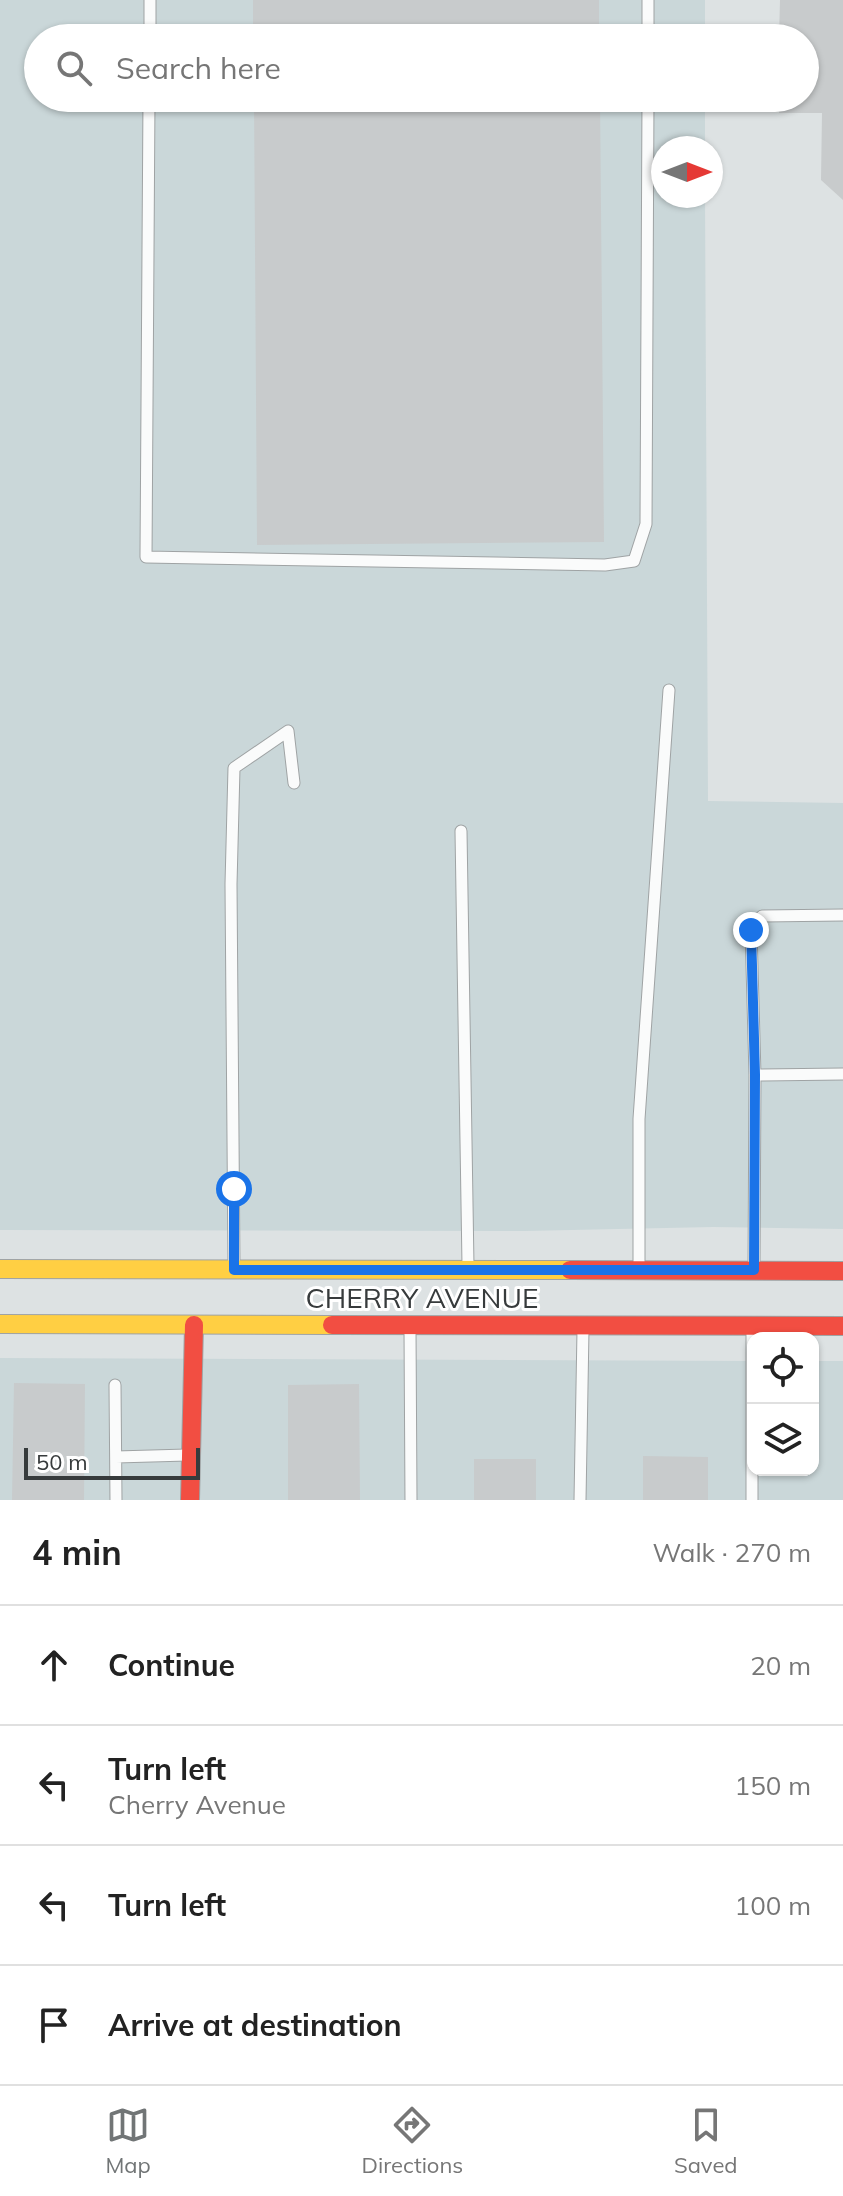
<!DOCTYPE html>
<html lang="en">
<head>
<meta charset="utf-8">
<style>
  :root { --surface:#fff; --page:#f2f2f2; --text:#222; --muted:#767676; --line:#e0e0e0; --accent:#717576 }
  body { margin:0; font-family:Mulish,sans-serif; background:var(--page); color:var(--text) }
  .controls { position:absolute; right:24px; bottom:24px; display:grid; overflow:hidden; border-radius:16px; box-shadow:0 2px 6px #0004 }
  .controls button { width:72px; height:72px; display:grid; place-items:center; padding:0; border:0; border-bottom:2px solid var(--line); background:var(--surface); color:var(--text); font:40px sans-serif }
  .compass { position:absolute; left:651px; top:136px; width:72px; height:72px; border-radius:50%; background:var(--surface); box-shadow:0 2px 6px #0004; rotate:90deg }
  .scale { position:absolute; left:24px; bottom:20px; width:176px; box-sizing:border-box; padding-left:8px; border:4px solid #373b3c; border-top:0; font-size:22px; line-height:28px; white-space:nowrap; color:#373b3c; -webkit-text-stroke:6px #fff; paint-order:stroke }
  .stop { position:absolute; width:24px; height:24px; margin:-18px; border:6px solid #1a73e8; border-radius:50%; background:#fff }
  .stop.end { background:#1a73e8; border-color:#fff; box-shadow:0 2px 8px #0008 }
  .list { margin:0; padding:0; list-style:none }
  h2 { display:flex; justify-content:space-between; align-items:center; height:104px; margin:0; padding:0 32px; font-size:34px }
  h2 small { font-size:26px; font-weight:400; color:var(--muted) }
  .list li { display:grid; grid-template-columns:52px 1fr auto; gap:24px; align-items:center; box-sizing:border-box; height:120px; padding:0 32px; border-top:2px solid var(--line) }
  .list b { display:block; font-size:30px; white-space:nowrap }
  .list p { margin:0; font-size:26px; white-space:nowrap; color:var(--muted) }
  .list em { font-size:26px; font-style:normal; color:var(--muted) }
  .icon { flex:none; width:44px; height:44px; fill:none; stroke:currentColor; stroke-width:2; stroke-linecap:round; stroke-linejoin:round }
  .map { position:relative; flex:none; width:843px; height:1500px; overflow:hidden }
  .search { position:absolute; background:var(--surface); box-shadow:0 2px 6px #0004; left:24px; right:24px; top:24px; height:88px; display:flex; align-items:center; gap:20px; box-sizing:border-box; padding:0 28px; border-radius:44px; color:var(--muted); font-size:30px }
  .sheet { height:584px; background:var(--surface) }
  nav { display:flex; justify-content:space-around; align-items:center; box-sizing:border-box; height:112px; border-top:2px solid var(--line); background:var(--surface); font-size:22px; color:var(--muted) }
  nav a { display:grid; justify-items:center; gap:4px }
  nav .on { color:var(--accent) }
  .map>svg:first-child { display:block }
</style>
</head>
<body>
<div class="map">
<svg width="843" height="1500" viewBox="0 0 843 1500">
  <rect width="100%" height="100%" fill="#dde2e3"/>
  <!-- built -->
  <path fill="#cad7d9" d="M 0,0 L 705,0 L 705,38 L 38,38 L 38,98 L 705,98 L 705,148 L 663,148 L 663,196 L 705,196 L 708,801 L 843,803 L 843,1229 L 713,1227 L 524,1231 L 0,1230 Z
    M 0,1358 L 753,1361 L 753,1470 L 813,1470 L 813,1361 L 843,1361 L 843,1500 L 0,1500 Z"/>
  <!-- building -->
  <path fill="#c8cbcc" d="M 253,0 L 599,0 L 599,38 L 253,38 Z
    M 780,0 L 843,0 L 843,200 L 821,180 L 822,113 L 779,113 L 779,98 L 805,98 L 805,38 L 779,38 Z
    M 254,98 L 600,98 L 604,542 L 257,545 Z
    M 14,1383 L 85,1384 L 84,1500 L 12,1500 Z
    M 359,1384 L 360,1500 L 288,1500 L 288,1385 Z
    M 643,1456 L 708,1457 L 708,1500 L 643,1500 Z
    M 474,1459 L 536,1459 L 536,1500 L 474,1500 Z"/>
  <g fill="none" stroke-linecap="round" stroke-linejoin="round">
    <!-- lane casing -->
    <g stroke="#9fa3a4" stroke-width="13">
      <path id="lane" d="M 150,38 L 150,0
        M 648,38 L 648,0
        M 149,98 L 146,557 L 605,565 L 634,561 L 646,524 L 648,98
        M 461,831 L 468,1265
        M 755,1075 L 843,1074
        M 234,1265 L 231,884 L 234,768 L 288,731 L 294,783
        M 639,1266 L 639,1119 L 669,690
        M 754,1266 L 755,1075 L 751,930 L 762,916 L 843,915
        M 410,1329 L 411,1500
        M 115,1385 L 116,1500
        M 116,1457 L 187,1455
        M 580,1500 L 583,1330
        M 752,1500 L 752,1331"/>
    </g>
    <!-- slow casing -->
    <g stroke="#9fa3a4" stroke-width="20">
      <path id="slow" d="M 0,1269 L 570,1270
        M 0,1324 L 332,1325"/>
    </g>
    <!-- jam casing -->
    <g stroke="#9fa3a4" stroke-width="20">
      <path id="jam" d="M 570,1270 L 843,1271
        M 332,1325 L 843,1326
        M 190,1500 L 194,1325"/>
    </g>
    <!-- lane -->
    <use href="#lane" stroke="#fafbfb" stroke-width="11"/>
    <!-- slow -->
    <use href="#slow" stroke="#ffcf43" stroke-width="18"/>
    <!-- jam -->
    <use href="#jam" stroke="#f24e42" stroke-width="18"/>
  </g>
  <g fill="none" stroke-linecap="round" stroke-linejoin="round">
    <!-- route -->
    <path stroke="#1a73e8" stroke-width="10" d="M 234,1189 L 234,1270 L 754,1270 L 755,1075 L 751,930"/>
  </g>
  <g text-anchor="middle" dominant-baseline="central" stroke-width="6" stroke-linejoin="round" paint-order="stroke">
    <!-- street labels -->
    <g font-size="28" fill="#373b3c" stroke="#fff">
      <text x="422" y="1297">CHERRY AVENUE</text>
    </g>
  </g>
</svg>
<div class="controls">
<button><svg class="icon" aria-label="locate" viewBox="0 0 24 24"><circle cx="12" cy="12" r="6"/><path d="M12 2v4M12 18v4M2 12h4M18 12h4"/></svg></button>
<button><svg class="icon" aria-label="layers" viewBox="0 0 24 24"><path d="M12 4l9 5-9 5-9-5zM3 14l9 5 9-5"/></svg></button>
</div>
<svg class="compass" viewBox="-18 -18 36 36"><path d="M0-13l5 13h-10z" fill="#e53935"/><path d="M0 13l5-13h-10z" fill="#767676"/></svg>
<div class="scale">50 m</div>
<div class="stop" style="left:234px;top:1189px"></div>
<div class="stop end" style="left:751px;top:930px"></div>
<div class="search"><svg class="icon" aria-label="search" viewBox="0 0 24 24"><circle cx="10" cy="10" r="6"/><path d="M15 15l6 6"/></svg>Search here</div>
</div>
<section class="sheet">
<h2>4 min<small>Walk · 270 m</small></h2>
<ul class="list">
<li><svg class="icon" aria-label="ahead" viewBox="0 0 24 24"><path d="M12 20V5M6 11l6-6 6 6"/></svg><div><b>Continue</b></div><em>20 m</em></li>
<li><svg class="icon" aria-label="left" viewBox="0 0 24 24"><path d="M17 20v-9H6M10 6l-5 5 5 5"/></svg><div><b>Turn left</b><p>Cherry Avenue</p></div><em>150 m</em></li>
<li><svg class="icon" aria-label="left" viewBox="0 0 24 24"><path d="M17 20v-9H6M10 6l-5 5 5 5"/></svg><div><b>Turn left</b></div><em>100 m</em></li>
<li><svg class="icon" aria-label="arrive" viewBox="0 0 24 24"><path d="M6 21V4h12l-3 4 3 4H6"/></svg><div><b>Arrive at destination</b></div></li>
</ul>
</section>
<nav>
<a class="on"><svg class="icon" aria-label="map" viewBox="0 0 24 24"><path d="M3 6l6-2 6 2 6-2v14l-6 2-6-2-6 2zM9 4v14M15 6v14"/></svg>Map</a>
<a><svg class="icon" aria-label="directions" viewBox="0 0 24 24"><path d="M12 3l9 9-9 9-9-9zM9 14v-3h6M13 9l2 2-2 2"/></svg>Directions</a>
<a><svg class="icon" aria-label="saved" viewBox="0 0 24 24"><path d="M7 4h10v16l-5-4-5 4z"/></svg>Saved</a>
</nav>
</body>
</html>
